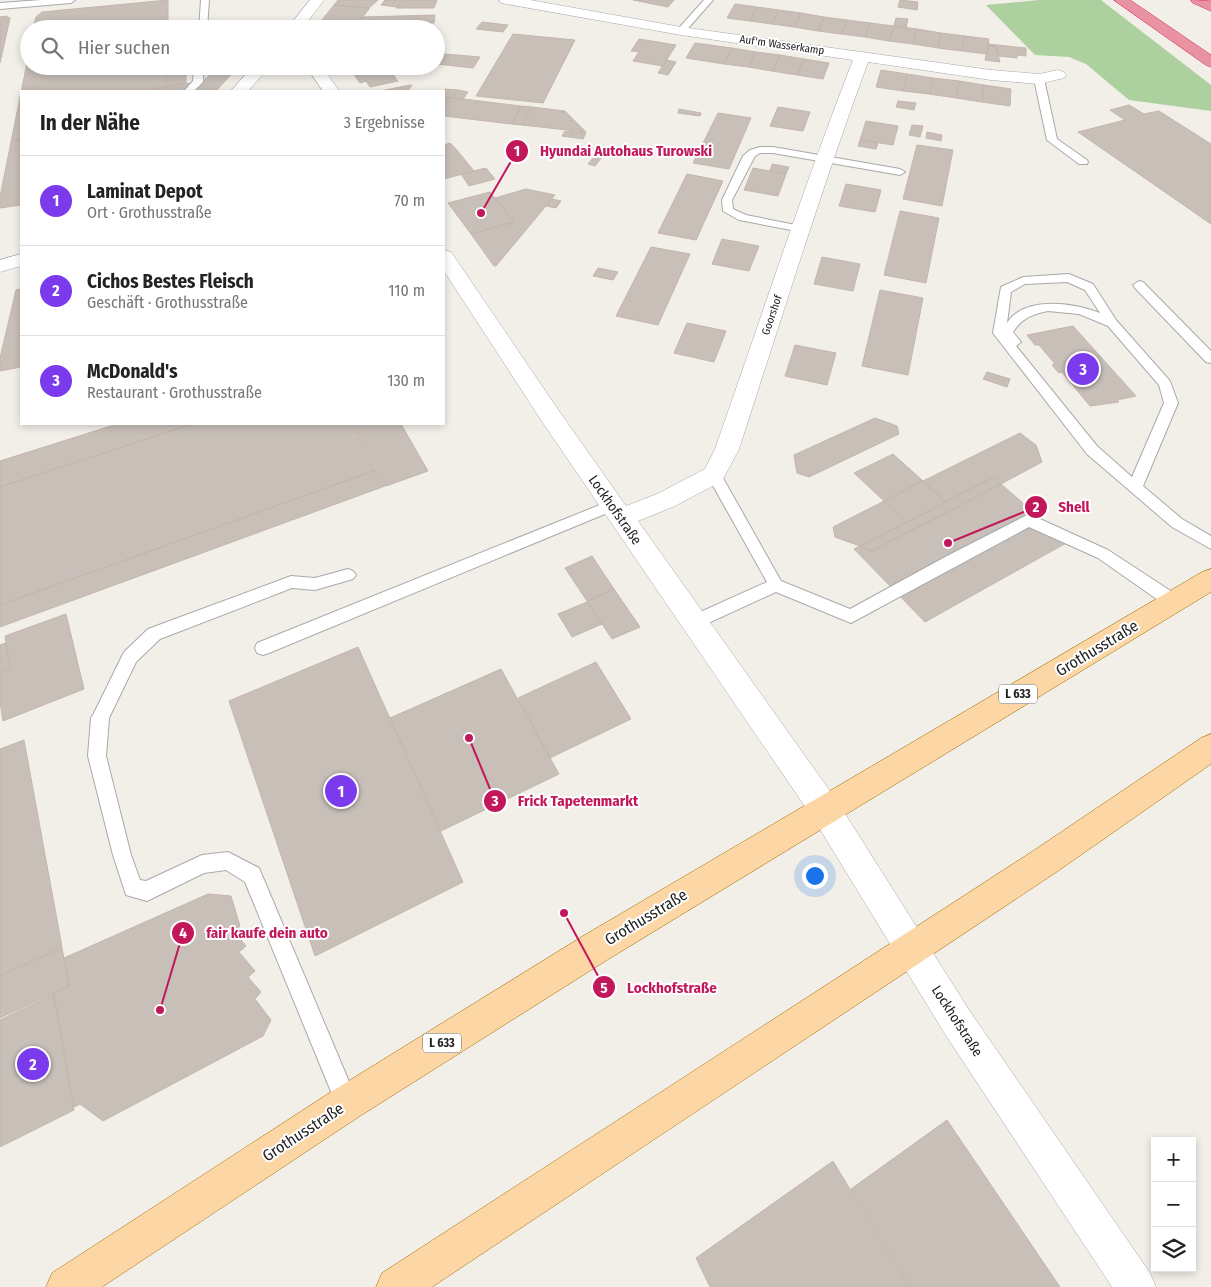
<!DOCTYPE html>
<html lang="de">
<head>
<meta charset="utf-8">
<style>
  :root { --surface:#fff; --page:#f2f2f2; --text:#222; --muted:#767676; --line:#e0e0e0; --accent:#7c3aed }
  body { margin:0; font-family:"Fira Sans Condensed",sans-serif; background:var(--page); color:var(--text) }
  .controls { position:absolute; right:15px; bottom:15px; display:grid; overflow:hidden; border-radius:0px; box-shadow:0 2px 8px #0003 }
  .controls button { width:45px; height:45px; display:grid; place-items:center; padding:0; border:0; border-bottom:1px solid var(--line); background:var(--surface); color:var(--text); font:25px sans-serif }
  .you { position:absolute; left:814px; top:875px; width:18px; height:18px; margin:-12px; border:4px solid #fff; border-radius:50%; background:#1a73e8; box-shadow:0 0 0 8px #1a73e833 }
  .badge { display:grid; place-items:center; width:32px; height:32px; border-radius:50%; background:var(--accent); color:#fff; font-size:16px; font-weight:700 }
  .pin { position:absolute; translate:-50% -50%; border:2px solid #fff; box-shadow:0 1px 5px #0006 }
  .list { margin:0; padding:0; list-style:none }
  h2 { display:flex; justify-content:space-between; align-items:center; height:65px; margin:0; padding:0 20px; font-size:21px }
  h2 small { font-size:16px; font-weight:400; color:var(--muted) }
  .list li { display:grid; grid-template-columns:32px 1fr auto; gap:15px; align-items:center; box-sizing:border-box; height:90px; padding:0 20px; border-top:1px solid var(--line) }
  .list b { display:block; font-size:19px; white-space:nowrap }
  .list p { margin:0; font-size:16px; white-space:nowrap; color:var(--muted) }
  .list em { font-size:16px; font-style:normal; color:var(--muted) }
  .icon { flex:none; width:28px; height:28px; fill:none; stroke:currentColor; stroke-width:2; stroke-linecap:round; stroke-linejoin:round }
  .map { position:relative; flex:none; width:1211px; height:1287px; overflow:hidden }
  .search { position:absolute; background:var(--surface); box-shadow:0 2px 8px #0003; left:20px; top:20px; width:425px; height:55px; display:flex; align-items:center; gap:12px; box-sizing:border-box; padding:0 18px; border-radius:28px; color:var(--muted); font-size:19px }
  .panel { position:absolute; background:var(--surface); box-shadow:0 2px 8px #0003; left:20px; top:90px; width:425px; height:335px; border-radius:0px }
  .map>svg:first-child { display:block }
</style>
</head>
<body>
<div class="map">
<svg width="1211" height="1287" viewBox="0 0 1211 1287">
  <rect width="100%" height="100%" fill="#f2efe9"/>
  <!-- forest -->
  <path fill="#add19e" d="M 1039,0 L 1101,0 L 1211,85 L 1211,111 L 1129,100 L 1086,64 L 1069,57 L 1035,55 L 986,5 Z"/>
  <!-- building -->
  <path fill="#c7bfb8" stroke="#c4b6ab" d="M 168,0 L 168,29 L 33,29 L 36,17 L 42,12 Z
    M 338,0 L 378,0 L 369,8 L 334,5 Z
    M 385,0 L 403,0 L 397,7 L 381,5 Z
    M 403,0 L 437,0 L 434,8 L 396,8 Z
    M 633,0 L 674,0 L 668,7 Z
    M 900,0 L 918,2 L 917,10 L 898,7 Z
    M 735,4 L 757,7 L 750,21 L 727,18 Z
    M 334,5 L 369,8 L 369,9 L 354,28 L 318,25 Z
    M 757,7 L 779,10 L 772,24 L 750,21 Z
    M 779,10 L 801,13 L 794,27 L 772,24 Z
    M 801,13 L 824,17 L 818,31 L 794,27 Z
    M 435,15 L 434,23 L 356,25 L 363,17 Z
    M 6,16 L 10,18 L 0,63 L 0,17 Z
    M 824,17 L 847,20 L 841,34 L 818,31 Z
    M 896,18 L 908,19 L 906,28 L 894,26 Z
    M 847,20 L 870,23 L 865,37 L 841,34 Z
    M 482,22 L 508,25 L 503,32 L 476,29 Z
    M 870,23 L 894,26 L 889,41 L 865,37 Z
    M 419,24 L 418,29 L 363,29 L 364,25 Z
    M 356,25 L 364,25 L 363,29 L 333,29 L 335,26 L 354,28 Z
    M 894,26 L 917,29 L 913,44 L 889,41 Z
    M 917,29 L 941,33 L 938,48 L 913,44 Z
    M 941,33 L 965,36 L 962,51 L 938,48 Z
    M 513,34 L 575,40 L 543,103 L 476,96 Z
    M 965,36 L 989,39 L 987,54 L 962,51 Z
    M 639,39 L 676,45 L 663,66 L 633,61 L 639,52 L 631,51 Z
    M 695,43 L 732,48 L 724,64 L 686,58 Z
    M 988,44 L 1026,48 L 1026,56 L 1017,55 L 1017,58 L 999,56 L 996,47 Z
    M 988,45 L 996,47 L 1000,62 L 985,60 Z
    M 732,48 L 756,52 L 748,67 L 724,64 Z
    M 756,52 L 780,55 L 772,71 L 748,67 Z
    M 29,53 L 29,66 L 167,66 L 166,87 L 152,89 L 152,91 L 21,91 L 21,139 L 11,142 Z
    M 444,54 L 480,57 L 473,68 L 437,64 Z
    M 780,55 L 804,59 L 797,75 L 772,71 Z
    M 804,59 L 829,63 L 823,79 L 797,75 Z
    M 666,60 L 676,62 L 668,75 L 658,73 Z
    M 167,66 L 186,66 L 186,84 L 166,87 Z
    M 348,66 L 383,66 L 386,70 L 389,70 L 398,81 L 370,87 L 366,81 L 360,83 Z
    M 217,67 L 236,69 L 216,91 L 194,91 Z
    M 881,70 L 907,74 L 903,91 L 876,87 Z
    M 907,74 L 933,78 L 929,94 L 903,91 Z
    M 933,78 L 959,81 L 956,98 L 929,94 Z
    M 959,81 L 984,85 L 982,102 L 956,98 Z
    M 186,83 L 191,84 L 184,91 L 152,91 L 152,89 Z
    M 409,85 L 412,85 L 408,91 L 381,91 Z
    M 984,85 L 1011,89 L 1010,106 L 982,102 Z
    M 445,89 L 458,90 L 453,98 L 444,97 Z
    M 458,90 L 468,92 L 463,99 L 453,98 Z
    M 444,97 L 463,99 L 521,106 L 511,124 L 444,116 Z
    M 898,101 L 916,103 L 914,110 L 896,107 Z
    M 1129,105 L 1144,114 L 1159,111 L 1211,144 L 1211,224 L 1078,132 L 1125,120 L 1110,110 Z
    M 521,106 L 532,107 L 522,125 L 512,124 Z
    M 532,107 L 565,111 L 586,132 L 522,125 Z
    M 778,107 L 810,112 L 803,131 L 770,126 Z
    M 679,109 L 701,113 L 700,116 L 678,113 Z
    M 718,113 L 751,118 L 729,169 L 693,163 Z
    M 866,121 L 898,126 L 893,145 L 860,140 Z
    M 912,125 L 923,126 L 920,137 L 909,135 Z
    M 565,131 L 586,133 L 583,139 L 562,136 Z
    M 927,132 L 942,135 L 941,141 L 926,138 Z
    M 21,139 L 21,205 L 0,208 L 0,197 L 11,142 Z
    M 860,140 L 878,143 L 876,149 L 858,146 Z
    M 450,143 L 456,149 L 474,171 L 444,179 L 444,145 Z
    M 917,145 L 953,150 L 942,206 L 903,199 Z
    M 595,156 L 602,157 L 595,166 L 588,164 Z
    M 772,164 L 789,167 L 786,174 L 770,171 Z
    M 486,168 L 495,179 L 469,186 L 461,174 Z
    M 753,168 L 786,174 L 778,196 L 744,190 Z
    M 687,174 L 723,181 L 696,240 L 658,233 Z
    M 846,184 L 881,190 L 875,212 L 839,206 Z
    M 526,189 L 555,195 L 496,266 L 494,266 L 471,234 L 514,222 L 495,198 Z
    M 490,192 L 514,222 L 471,234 L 448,203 Z
    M 552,199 L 561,201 L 556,208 L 546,206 Z
    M 900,211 L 939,218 L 926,283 L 884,275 Z
    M 722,239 L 759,246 L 749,271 L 712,264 Z
    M 651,247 L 690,254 L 658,325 L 616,316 Z
    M 822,257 L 860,264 L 853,291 L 814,284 Z
    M 598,268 L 618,272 L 613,280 L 593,276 Z
    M 21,289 L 21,367 L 0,371 L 0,358 L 16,290 Z
    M 880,290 L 923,298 L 908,375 L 862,366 Z
    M 687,323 L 726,331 L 714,362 L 674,353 Z
    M 1073,326 L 1136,396 L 1117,400 L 1119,402 L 1090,406 L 1062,372 L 1059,373 L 1052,365 L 1055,364 L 1039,345 L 1035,345 L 1027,335 Z
    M 795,345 L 836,353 L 827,385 L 785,376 Z
    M 987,372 L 1010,379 L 1007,387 L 983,379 Z
    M 875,418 L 897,426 L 899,434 L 809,477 L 797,473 L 794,455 Z
    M 117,424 L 192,424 L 0,487 L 0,461 Z
    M 192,424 L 352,424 L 376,470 L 0,605 L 0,487 Z
    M 353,424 L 401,424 L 428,471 L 386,486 Z
    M 1020,433 L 1036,445 L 1042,462 L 1001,484 L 994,477 L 946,502 L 923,481 Z
    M 893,454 L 923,481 L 884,501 L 854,473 Z
    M 376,470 L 385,486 L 0,627 L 0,605 Z
    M 994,477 L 1001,484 L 872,551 L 860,546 Z
    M 923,481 L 946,502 L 906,523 L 884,501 Z
    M 1001,484 L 1068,542 L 925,622 L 854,549 L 860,546 L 872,551 Z
    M 884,501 L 906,523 L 860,546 L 835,537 L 833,527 Z
    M 592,556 L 614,589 L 587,601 L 565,568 Z
    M 614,589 L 640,627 L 612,639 L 587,601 Z
    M 587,602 L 602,624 L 572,637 L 558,614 Z
    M 66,614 L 84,689 L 3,721 L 0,702 L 0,673 L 10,668 L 5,636 Z
    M 6,643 L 10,668 L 0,673 L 0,645 Z
    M 358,647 L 463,882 L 315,956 L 229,701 Z
    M 596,662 L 631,719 L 550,758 L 518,698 Z
    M 501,669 L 559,774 L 441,831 L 390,718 Z
    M 24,740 L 62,947 L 0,976 L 0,749 Z
    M 208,894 L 231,896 L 240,926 L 234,932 L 246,946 L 239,952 L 255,971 L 248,977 L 261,992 L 255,999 L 271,1020 L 263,1036 L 103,1121 L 80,1104 L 74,1107 L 53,993 L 69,986 L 64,958 Z
    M 62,948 L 69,986 L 0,1018 L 0,976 Z
    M 54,994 L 74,1110 L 0,1147 L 0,1020 Z
    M 947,1120 L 1060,1287 L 910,1287 L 851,1189 Z
    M 833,1161 L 909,1287 L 710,1287 L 696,1258 Z"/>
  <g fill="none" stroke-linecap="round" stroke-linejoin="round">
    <!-- service casing -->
    <g stroke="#a9a9a9" stroke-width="2">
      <path id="service" d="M 41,0 L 75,0 L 71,3 L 0,9 L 0,3 Z
        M 201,0 L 209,0 L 207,29 L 199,29 Z
        M 704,0 L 713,0 L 684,33 L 678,33 L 678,29 Z
        M 194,66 L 204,66 L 203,82 L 194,91 L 184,91 L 193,81 Z
        M 1039,76 L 1044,79 L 1057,139 L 1087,160 L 1088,162 L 1087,164 L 1079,164 L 1047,140 L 1034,79 Z
        M 760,147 L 773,147 L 900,169 L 905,172 L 900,175 L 773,153 L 760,153 L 755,156 L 732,200 L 733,209 L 746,215 L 806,227 L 808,229 L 806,231 L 802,232 L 739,220 L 723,211 L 722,200 L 743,156 L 750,150 Z
        M 1069,274 L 1093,284 L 1116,320 L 1170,381 L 1178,403 L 1143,486 L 1182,519 L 1211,536 L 1211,549 L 1172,527 L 1087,454 L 993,333 L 1001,287 L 1023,277 ZM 1067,282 L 1085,290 L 1100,313 C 1074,303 1025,295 1007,323 L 1011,292 L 1025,284 ZM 1048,311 L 1079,314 L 1108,326 L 1159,385 L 1164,403 L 1132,477 L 1097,446 L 1016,346 L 1021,342 L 1013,332 C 1022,318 1033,314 1048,311 Z
        M 1139,281 L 1143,282 L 1211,351 L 1211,363 L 1206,362 L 1135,288 L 1133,285 Z
        M 714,470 L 719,471 L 781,581 L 850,609 L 947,556 L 1029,514 L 1108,550 L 1180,597 L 1182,602 L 1180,607 L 1174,608 L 1168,607 L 1098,558 L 1029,527 L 851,623 L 776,592 L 693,630 L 687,628 L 685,623 L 687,618 L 767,582 L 707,475 L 709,471 Z
        M 612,500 L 617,501 L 619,505 L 617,509 L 269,653 L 263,655 L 257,653 L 255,648 L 257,643 Z
        M 348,569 L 353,571 L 356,575 L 353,579 L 315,590 L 292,588 L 160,639 L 136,662 L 109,718 L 106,756 L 131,855 L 140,880 L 146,881 L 202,855 L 228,852 L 259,868 L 358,1103 L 355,1111 L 347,1114 L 339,1111 L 245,882 L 226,870 L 204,873 L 147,901 L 126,895 L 113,855 L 88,756 L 91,718 L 94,713 L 124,652 L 148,629 L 291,576 L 315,578 Z"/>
    </g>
    <!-- minor casing -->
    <g stroke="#a9a9a9" stroke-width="1">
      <path id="minor" d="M 310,0 L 324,0 L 302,29 L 287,29 Z
        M 499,0 L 530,0 L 681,27 L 991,70 L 1039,74 L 1058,70 L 1064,72 L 1066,75 L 1064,78 L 1039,84 L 991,80 L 868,62 C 821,190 781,320 739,449 L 722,481 L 675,506 L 638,521 L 837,801 L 969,1010 L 1150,1273 L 1156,1287 L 1112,1287 L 945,1034 L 815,821 L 543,423 L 444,271 L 444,250 L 451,252 L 559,411 L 626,506 L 657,494 L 705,469 L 715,449 C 761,319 803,188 853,60 L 681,35 L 506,4 L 501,3 Z
        M 253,66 L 270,66 L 248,91 L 231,91 Z
        M 306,66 L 322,66 L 339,91 L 323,91 Z
        M 21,254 L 21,266 L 0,272 L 0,260 Z"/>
    </g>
    <!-- primary casing -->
    <g stroke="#a06b00" stroke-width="1">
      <path id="primary" d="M 1211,569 L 1211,592 L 607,960 L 360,1116 L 102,1287 L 46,1287 L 52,1273 L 334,1090 L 583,936 L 1202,572 Z
        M 1211,734 L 1211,764 L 1055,873 L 432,1287 L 376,1287 L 382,1273 L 1033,851 L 1201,738 Z"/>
    </g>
    <!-- motorway casing -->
    <g stroke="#dc2a67" stroke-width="1">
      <path id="motorway" d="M 1114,0 L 1130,0 L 1211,55 L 1211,67 L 1206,65 Z
        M 1191,0 L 1211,1 L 1211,11 L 1193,3 Z"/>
    </g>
    <!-- service -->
    <use href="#service" fill="#fff" fill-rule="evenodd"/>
    <!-- minor -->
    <use href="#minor" fill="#fff" fill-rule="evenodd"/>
    <!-- primary -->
    <use href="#primary" fill="#fcd6a4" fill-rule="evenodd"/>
    <!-- motorway -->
    <use href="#motorway" fill="#e892a2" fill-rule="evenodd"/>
  </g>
  <g text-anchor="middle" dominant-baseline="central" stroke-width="4" stroke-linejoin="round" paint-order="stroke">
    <!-- far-street labels -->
    <g font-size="11" fill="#222" stroke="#fff">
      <text transform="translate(782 45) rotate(8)">Auf'm Wasserkamp</text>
      <text transform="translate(772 315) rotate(-71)">Goorshof</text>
    </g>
    <!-- shield labels -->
    <g fill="#fff" stroke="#646464" stroke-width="1">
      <rect x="999" y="684.5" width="38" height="19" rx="4"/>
      <rect x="423" y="1033.5" width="38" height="19" rx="4"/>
    </g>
    <g font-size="12" font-weight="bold" fill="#222">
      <text x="1018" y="694">L 633</text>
      <text x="442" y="1043">L 633</text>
    </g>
    <!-- street labels -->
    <g font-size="14" fill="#222" stroke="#fff">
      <text transform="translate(615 510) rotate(55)">Lockhofstraße</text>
      <text transform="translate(957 1021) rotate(57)">Lockhofstraße</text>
    </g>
    <!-- near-street labels -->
    <g font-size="16" fill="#222" stroke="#fff">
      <text transform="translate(1097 648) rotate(-31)">Grothusstraße</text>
      <text transform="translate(646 917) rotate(-31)">Grothusstraße</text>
      <text transform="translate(303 1132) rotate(-33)">Grothusstraße</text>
    </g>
  </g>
  <!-- callouts -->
  <path fill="none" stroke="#c2185b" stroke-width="2" d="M481 213L517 151M948 543L1036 507M469 738L495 801M160 1010L183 933M564 913L604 987"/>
  <g fill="#c2185b" stroke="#fff" stroke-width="2">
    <circle cx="481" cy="213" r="5"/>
    <circle cx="948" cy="543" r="5"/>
    <circle cx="469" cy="738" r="5"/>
    <circle cx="160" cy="1010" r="5"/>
    <circle cx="564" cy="913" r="5"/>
    <circle cx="517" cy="151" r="12"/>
    <circle cx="1036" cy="507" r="12"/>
    <circle cx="495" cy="801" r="12"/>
    <circle cx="183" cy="933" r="12"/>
    <circle cx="604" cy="987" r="12"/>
  </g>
  <g font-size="15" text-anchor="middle" font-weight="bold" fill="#fff">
    <text x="517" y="156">1</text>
    <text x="1036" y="512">2</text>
    <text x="495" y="806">3</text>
    <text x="183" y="938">4</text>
    <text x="604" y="993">5</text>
  </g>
  <g font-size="15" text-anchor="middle" font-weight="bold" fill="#c2185b" stroke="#fff" stroke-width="4" stroke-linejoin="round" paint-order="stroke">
    <text x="626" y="156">Hyundai Autohaus Turowski</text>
    <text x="1074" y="512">Shell</text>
    <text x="578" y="806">Frick Tapetenmarkt</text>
    <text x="267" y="938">fair kaufe dein auto</text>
    <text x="672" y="993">Lockhofstraße</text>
  </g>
</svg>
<div class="controls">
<button>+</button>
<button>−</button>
<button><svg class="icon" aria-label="layers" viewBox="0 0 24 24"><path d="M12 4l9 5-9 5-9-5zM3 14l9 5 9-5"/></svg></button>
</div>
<div class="you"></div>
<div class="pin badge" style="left:341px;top:791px">1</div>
<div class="pin badge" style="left:33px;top:1064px">2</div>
<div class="pin badge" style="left:1083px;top:369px">3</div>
<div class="search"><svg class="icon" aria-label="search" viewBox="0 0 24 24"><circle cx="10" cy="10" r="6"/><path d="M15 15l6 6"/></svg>Hier suchen</div>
<section class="panel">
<h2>In der Nähe<small>3 Ergebnisse</small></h2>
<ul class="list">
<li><span class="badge">1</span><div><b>Laminat Depot</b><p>Ort · Grothusstraße</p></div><em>70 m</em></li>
<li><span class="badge">2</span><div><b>Cichos Bestes Fleisch</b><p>Geschäft · Grothusstraße</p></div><em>110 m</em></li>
<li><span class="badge">3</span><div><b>McDonald's</b><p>Restaurant · Grothusstraße</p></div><em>130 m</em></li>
</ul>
</section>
</div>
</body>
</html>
